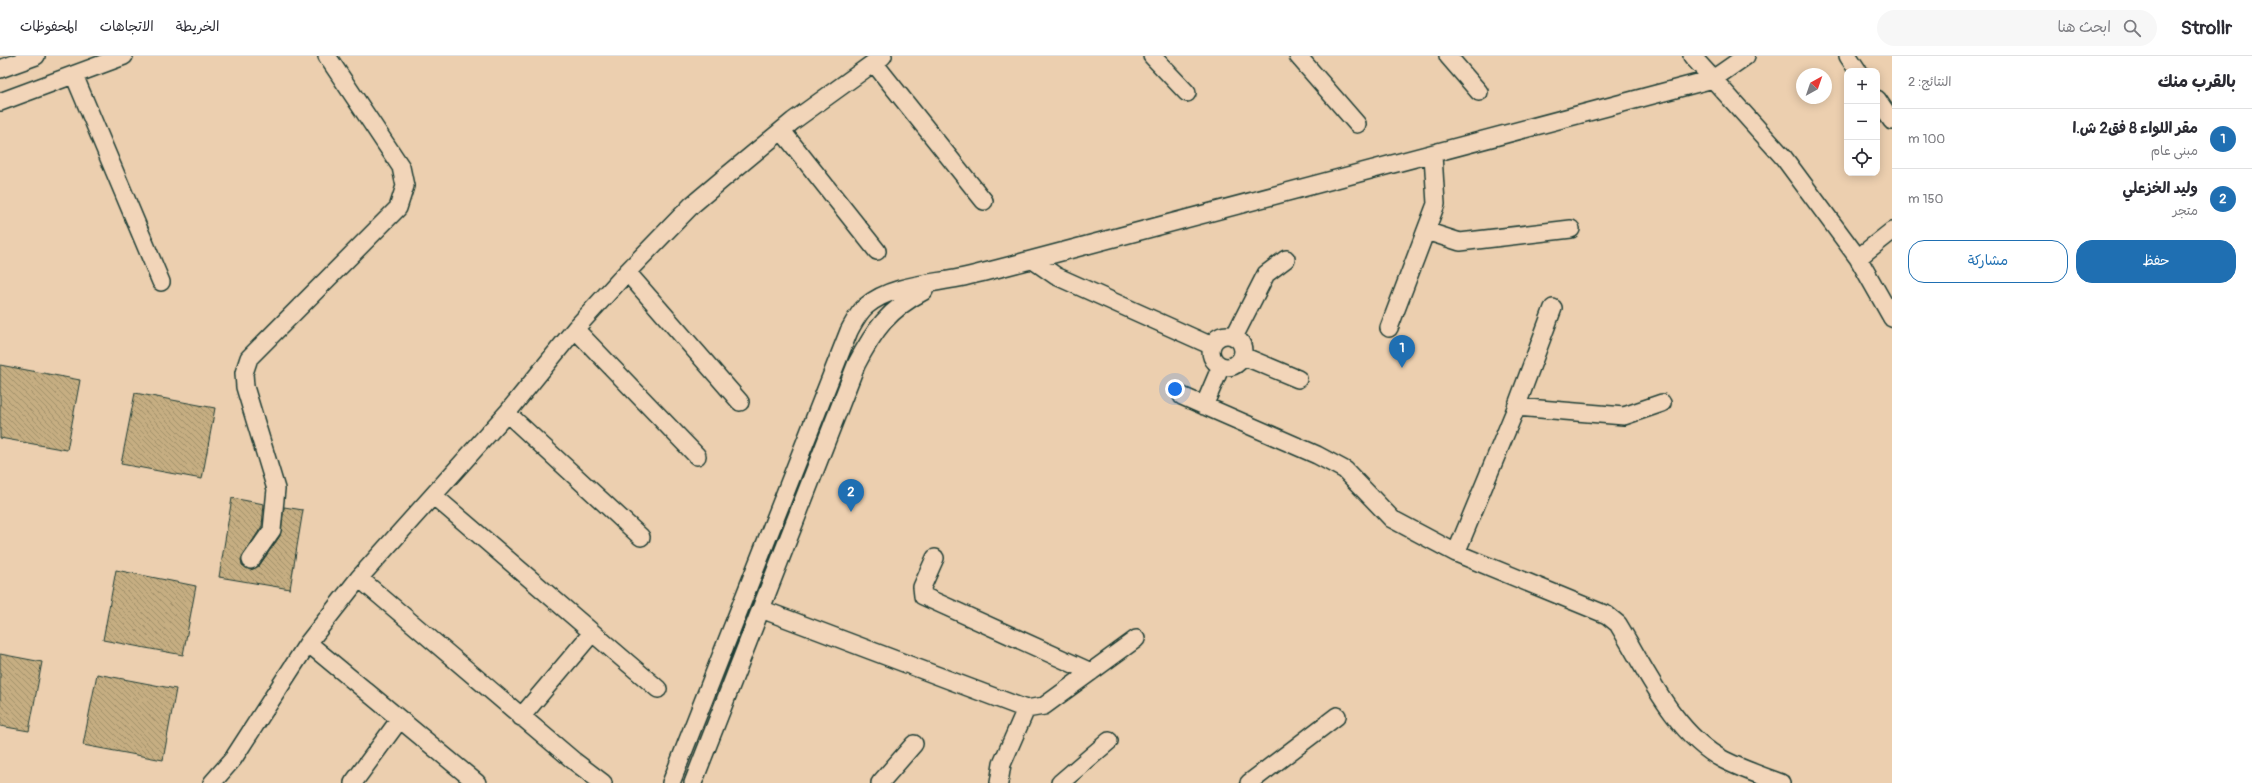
<!DOCTYPE html>
<html lang="ar">
<head>
<meta charset="utf-8">
<style>
  :root { --surface:#fff; --page:#f7f7f7; --text:#2b2b33; --muted:#7c7c81; --line:#e1e1e2; --accent:#1f6fb2 }
  body { margin:0; font-family:Pangolin,"Playpen Sans Arabic",sans-serif; background:var(--page); color:var(--text); direction:rtl }
  .controls { position:absolute; right:12px; top:12px; display:grid; overflow:hidden; border-radius:8px; box-shadow:0 2px 10px #0003 }
  .controls button { width:36px; height:36px; display:grid; place-items:center; padding:0; border:0; border-bottom:1px solid var(--line); background:var(--surface); color:var(--text); font:20px sans-serif }
  .compass { position:absolute; left:1796px; top:12px; width:36px; height:36px; border-radius:50%; background:var(--surface); box-shadow:0 2px 10px #0003; rotate:40deg }
  .you { position:absolute; left:1175px; top:333px; width:14px; height:14px; margin:-10px; border:3px solid #fff; border-radius:50%; background:#1a73e8; box-shadow:0 0 0 6px #1a73e833 }
  .badge { display:grid; place-items:center; width:26px; height:26px; border-radius:50%; background:var(--accent); color:#fff; font-size:13px; font-weight:700 }
  .pin { position:absolute; translate:-50% -33px; filter:drop-shadow(0 1px 2px #0008) }
  .pin::after { content:''; position:absolute; top:21px; width:14px; height:12px; background:inherit; clip-path:polygon(0 0,100% 0,50% 100%) }
  .list { margin:0; padding:0; list-style:none }
  h2 { display:flex; justify-content:space-between; align-items:center; height:52px; margin:0; padding:0 16px; font-size:17px }
  h2 small { font-size:13px; font-weight:400; color:var(--muted) }
  .list li { display:grid; grid-template-columns:26px 1fr auto; gap:12px; align-items:center; box-sizing:border-box; height:60px; padding:0 16px; border-top:1px solid var(--line) }
  .list b { display:block; font-size:15px; white-space:nowrap }
  .list p { margin:0; font-size:13px; white-space:nowrap; color:var(--muted) }
  .list em { font-size:13px; font-style:normal; color:var(--muted) }
  .actions { display:flex; gap:8px; padding:12px 16px }
  .actions a { flex:1; padding:9px 0; border:1px solid var(--accent); border-radius:16px; text-align:center; font-size:14px; color:var(--accent) }
  .actions .main { background:var(--accent); color:#fff }
  .icon { flex:none; width:22px; height:22px; fill:none; stroke:currentColor; stroke-width:2; stroke-linecap:round; stroke-linejoin:round }
  .map { position:relative; flex:none; width:1892px; height:727px; overflow:hidden; direction:ltr }
  header { display:flex; align-items:center; gap:24px; box-sizing:border-box; height:56px; padding:0 20px; background:var(--surface); border-bottom:1px solid var(--line) }
  header strong { font-size:19px }
  nav { display:flex; gap:22px; margin-inline-start:auto; font-size:14px }
  .search { width:280px; height:36px; background:var(--page); display:flex; align-items:center; gap:10px; box-sizing:border-box; padding:0 14px; border-radius:22px; color:var(--muted); font-size:15px }
  main { display:flex }
  aside { flex:1; background:var(--surface) }
  .map>svg:first-child { display:block }
</style>
</head>
<body>
<header>
<strong>Strollr</strong>
<div class="search"><svg class="icon" aria-label="search" viewBox="0 0 24 24"><circle cx="10" cy="10" r="6"/><path d="M15 15l6 6"/></svg>ابحث هنا</div>
<nav><a>الخريطة</a><a>الاتجاهات</a><a>المحفوظات</a></nav>
</header>
<main>
<aside>
<h2>بالقرب منك<small>النتائج: 2</small></h2>
<ul class="list">
<li><span class="badge">1</span><div><b>مقر اللواء 8 فق2 ش.ا</b><p>مبنى عام</p></div><em>100 m</em></li>
<li><span class="badge">2</span><div><b>وليد الخزعلي</b><p>متجر</p></div><em>150 m</em></li>
</ul>
<div class="actions"><a class="main">حفظ</a><a>مشاركة</a></div>
</aside>
<div class="map">
<svg width="1892" height="727" viewBox="0 0 1892 727">
  <defs>
    <pattern id="building-back-hatch" width="6" height="6" patternUnits="userSpaceOnUse"><rect width="6" height="6" fill="#c6ae82"/><path d="M-1 5l2 2M0 0l6 6M5-1l2 2" fill="none" stroke="#a08f6b"/></pattern>
  </defs>
  <rect width="100%" height="100%" fill="#eccfaf"/>
  <filter id="ink" filterUnits="userSpaceOnUse"><feTurbulence type="fractalNoise" baseFrequency=".025" numOctaves="2"/><feDisplacementMap in="SourceGraphic" scale="8" xChannelSelector="R" yChannelSelector="G"/><feConvolveMatrix kernelMatrix="1 2 1 2 8 2 1 2 1" color-interpolation-filters="sRGB"/></filter>
  <g filter="url(#ink)">
    <!-- building -->
    <path fill="url(#building-back-hatch)" stroke="#1f3d34" d="M 0,309 L 80,324 L 67,394 L 0,382 Z
      M 135,337 L 215,352 L 202,423 L 121,408 Z
      M 232,442 L 264,448 L 262,470 L 241,503 L 242,509 L 250,514 L 259,510 L 280,480 L 284,451 L 303,454 L 290,533 L 219,521 Z
      M 116,514 L 196,530 L 183,599 L 103,584 Z
      M 0,598 L 42,606 L 29,675 L 0,670 Z
      M 97,618 L 176,633 L 163,704 L 83,689 Z"/>
    <g fill="none" stroke-linecap="round" stroke-linejoin="round">
      <!-- minor casing -->
      <g stroke="#1f3d34" stroke-width="20">
        <path id="minor" d="M 1152,0 L 1187,37
          M 1298,0 L 1357,68
          M 1448,0 L 1479,36
          M 1692,0 L 1713,23 L 1746,0
          M 1848,0 L 1858,15
          M 874,7 L 984,145
          M 0,13 L 36,0
          M 74,19 L 161,226
          M 1877,43 L 1892,65
          M 0,46 L 124,0
          M 782,75 L 877,195
          M 1426,175 L 1460,186 L 1571,173
          M 1858,202 L 1892,175
          M 1033,204 L 1056,220 L 1212,290
          M 627,216 L 740,346
          M 1389,272 L 1436,148 L 1433,99
          M 575,273 L 697,400
          M1211 295a16 16 0 1 1 32 0a16 16 0 1 1-32 0Z
          M 1234,281 L 1266,218 L 1286,203
          M 1243,300 L 1298,323
          M 1182,340 L 1317,399 L 1345,414 L 1392,463 L 1456,497 L 1607,559 L 1618,568 C 1646,614 1675,679 1724,704 C 1742,713 1762,720 1781,727
          M 1204,350 L 1221,310
          M 1516,351 L 1624,360 L 1662,347
          M 507,357 L 641,481
          M 434,440 L 658,633
          M 1456,497 L 1514,357 L 1553,252
          M 935,502 L 922,531 L 923,540 L 1091,616
          M 251,504 L 272,474 L 276,433 L 245,331 L 244,317 L 249,302 L 398,152 L 405,130 L 401,111 L 327,0
          M 359,522 L 574,705 L 603,727
          M 761,553 L 1026,653 L 1044,650 L 1136,583
          M 308,587 L 477,727
          M 521,661 L 592,577
          M 212,727 L 233,703 L 308,587 L 359,522 L 507,357 L 575,273 L 627,216 L 692,149 L 724,122 L 793,65 L 883,0
          M 353,727 L 400,663
          M 671,727 L 849,275 C 854,266 858,257 866,250 C 891,229 929,228 959,222 C 982,217 1004,211 1027,205 L 1713,23 L 1784,102 L 1858,202 L 1892,262
          M 693,727 L 856,309 C 874,274 889,253 924,235
          M 880,727 L 914,688
          M 999,727 L 1002,708 L 1026,653
          M 1060,727 L 1109,685
          M 1249,727 L 1337,660"/>
      </g>
      <!-- minor -->
      <use href="#minor" stroke="#f2d5b9" stroke-width="17"/>
    </g>
  </g>
</svg>
<div class="controls">
<button>+</button>
<button>−</button>
<button><svg class="icon" aria-label="locate" viewBox="0 0 24 24"><circle cx="12" cy="12" r="6"/><path d="M12 2v4M12 18v4M2 12h4M18 12h4"/></svg></button>
</div>
<svg class="compass" viewBox="-18 -18 36 36"><path d="M0-13l5 13h-10z" fill="#e53935"/><path d="M0 13l5-13h-10z" fill="#7c7c81"/></svg>
<div class="you"></div>
<div class="pin badge" style="left:1402px;top:312px">1</div>
<div class="pin badge" style="left:851px;top:456px">2</div>
</div>
</main>
</body>
</html>
